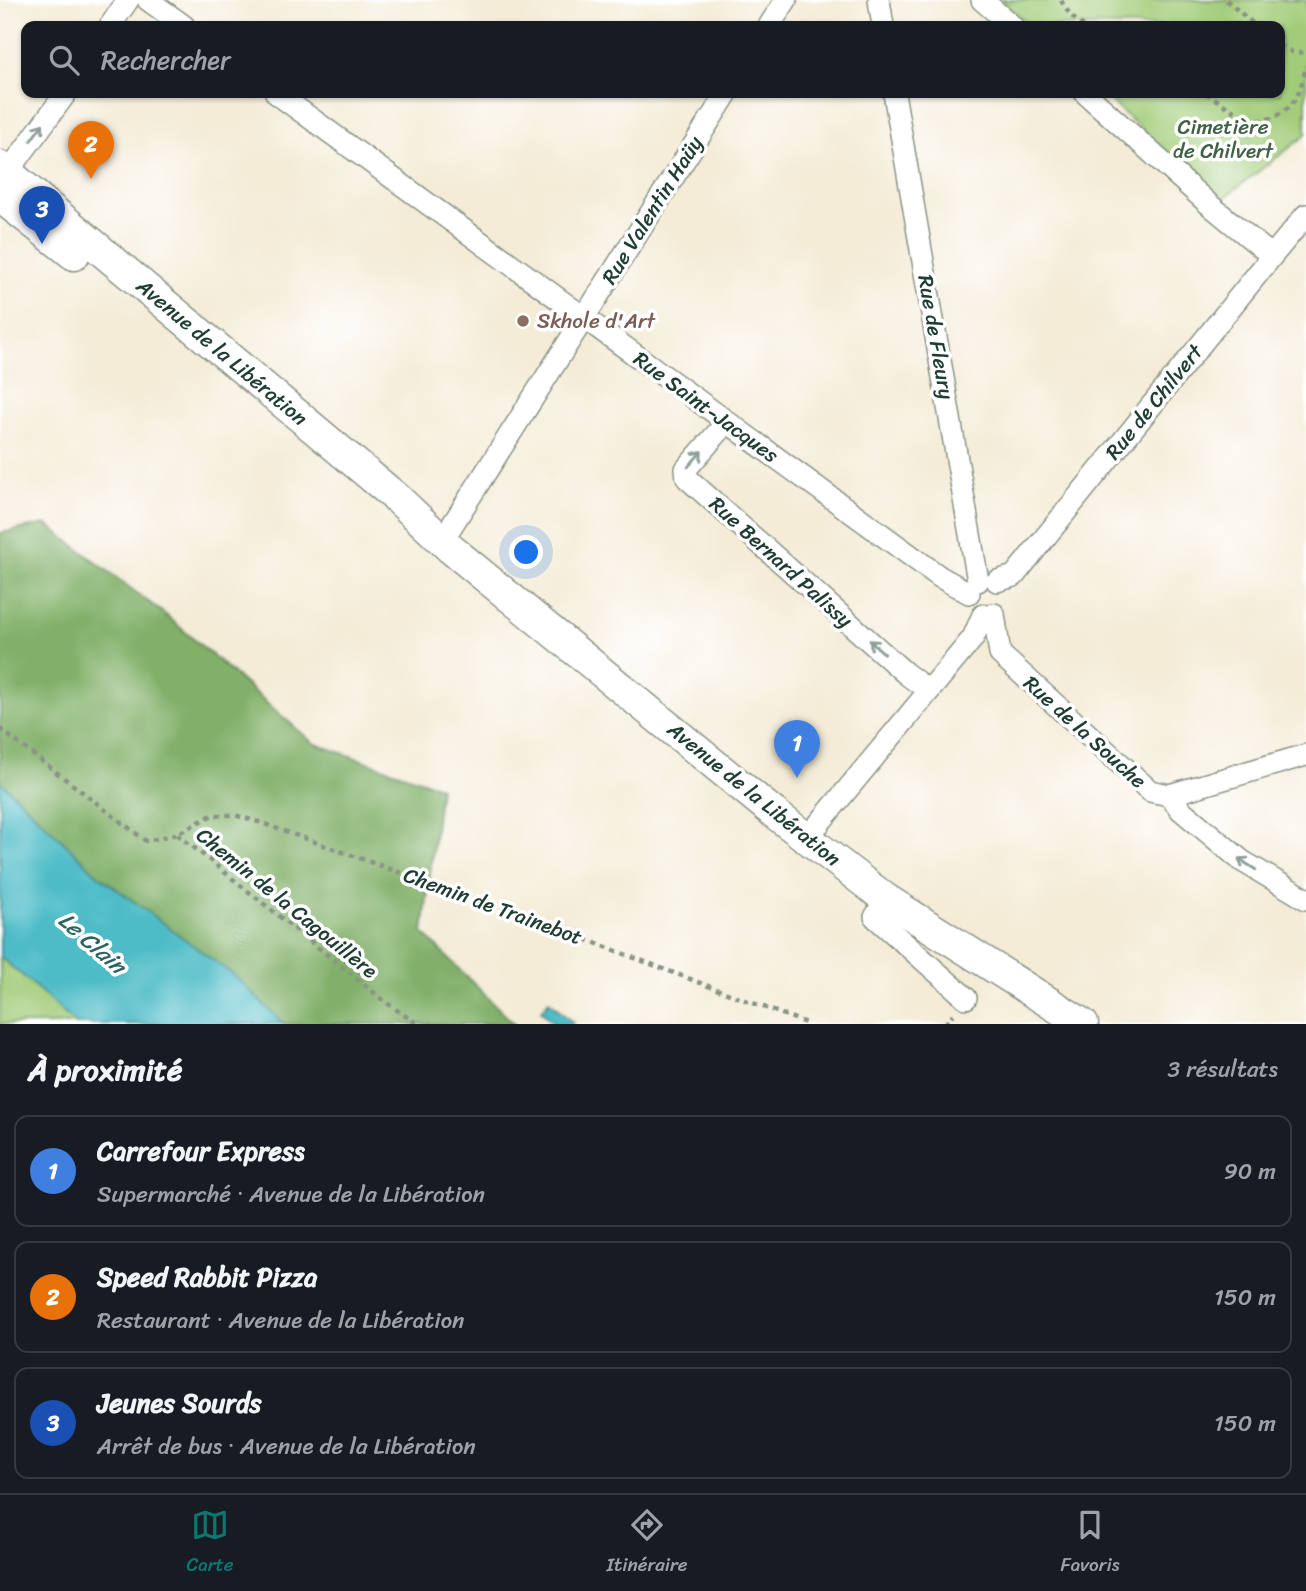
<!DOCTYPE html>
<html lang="fr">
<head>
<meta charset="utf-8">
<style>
  :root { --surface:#171b24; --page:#20242c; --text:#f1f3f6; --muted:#9ea1a6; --line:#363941; --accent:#0f766e }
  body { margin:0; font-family:Sriracha,sans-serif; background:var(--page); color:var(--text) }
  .you { position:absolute; left:527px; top:553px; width:24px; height:24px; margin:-18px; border:5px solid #fff; border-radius:50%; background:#1a73e8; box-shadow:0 0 0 10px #1a73e833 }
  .badge { display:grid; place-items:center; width:46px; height:46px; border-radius:50%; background:var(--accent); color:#fff; font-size:23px; font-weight:700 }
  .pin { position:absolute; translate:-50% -58px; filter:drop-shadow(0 2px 4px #0008) }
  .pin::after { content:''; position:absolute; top:37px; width:24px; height:21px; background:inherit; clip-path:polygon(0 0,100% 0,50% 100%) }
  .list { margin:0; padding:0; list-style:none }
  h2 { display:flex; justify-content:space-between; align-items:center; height:91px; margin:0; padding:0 28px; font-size:30px }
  h2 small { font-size:23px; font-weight:400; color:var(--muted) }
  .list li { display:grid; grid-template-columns:46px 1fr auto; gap:21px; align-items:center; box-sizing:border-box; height:112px; margin:0 14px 14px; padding:0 14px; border:2px solid var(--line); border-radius:14px }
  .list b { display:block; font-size:26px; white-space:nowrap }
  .list p { margin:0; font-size:23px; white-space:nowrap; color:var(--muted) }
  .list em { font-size:23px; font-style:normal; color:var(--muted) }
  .icon { flex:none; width:38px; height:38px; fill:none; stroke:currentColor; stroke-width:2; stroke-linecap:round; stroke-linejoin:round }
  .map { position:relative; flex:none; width:1306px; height:1024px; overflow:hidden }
  .search { position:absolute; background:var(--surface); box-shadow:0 2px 5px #0004; left:21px; right:21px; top:21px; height:77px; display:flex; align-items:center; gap:18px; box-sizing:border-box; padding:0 24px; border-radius:14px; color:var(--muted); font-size:26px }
  .sheet { height:469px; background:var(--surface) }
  nav { display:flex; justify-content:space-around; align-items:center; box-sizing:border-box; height:98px; border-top:2px solid var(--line); background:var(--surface); font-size:19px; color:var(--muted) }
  nav a { display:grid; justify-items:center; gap:4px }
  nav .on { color:var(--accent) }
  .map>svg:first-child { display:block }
</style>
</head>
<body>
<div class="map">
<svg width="1306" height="1024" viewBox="0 0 1306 1024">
  <rect width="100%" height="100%" fill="#fff"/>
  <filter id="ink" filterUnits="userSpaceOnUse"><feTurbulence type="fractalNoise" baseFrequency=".0143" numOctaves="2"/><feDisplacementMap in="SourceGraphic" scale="14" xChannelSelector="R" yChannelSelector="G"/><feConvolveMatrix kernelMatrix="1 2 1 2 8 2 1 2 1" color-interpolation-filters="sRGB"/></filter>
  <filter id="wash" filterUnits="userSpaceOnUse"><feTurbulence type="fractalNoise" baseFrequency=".00686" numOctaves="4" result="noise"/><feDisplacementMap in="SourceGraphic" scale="28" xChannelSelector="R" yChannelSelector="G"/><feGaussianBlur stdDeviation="1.57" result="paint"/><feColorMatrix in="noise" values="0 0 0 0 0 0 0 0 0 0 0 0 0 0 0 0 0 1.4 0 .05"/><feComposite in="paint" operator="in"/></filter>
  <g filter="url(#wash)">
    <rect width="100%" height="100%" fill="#f4ecd7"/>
    <!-- green -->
    <path fill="#a2cc79" stroke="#608456" stroke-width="2" d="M 1001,0 L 1306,0 L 1306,135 L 1224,198 L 1213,195 L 1102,93 L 1280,93 L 1280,26 L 1030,26 Z
      M 0,912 L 130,1024 L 0,1024 Z"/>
    <!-- forest -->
    <path fill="#81b069" stroke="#50764e" stroke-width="2" d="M 46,524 L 167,616 L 313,743 L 440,787 L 423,933 L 514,1024 L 130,1024 L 0,912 L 0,533 Z"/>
    <!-- water -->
    <path fill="#4ebcc7" stroke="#367c7e" stroke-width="2" d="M 0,781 L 98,875 L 236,977 L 284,1024 L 76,1024 L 28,980 L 0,957 Z
      M 549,1001 L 573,1023 L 572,1024 L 554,1024 L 541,1011 Z"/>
  </g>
  <g filter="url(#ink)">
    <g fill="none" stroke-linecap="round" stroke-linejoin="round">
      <!-- street casing -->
      <g stroke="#8a9486" stroke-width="24">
        <path id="street" d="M 148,0 L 184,26
          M 879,0 L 883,26
          M 982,0 L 1012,26
          M 110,26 L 128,0
          M 769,26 L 786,0
          M 276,93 L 940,577 L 969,593
          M 894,93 L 978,581
          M 1085,93 L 1211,206 L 1272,256
          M 0,171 L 8,172 L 66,93
          M 727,422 L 686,469 L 687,478 L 905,673 L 929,691
          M 442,541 L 727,93
          M 997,581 L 1014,576 L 1272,256 L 1306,215
          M 994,614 L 1000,654 L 1150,791 L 1169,795 L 1181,810 L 1242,861 L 1306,899
          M 1169,795 L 1306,755
          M 807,838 L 973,638 L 983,615
          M 886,899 L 875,917 L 966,998"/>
      </g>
      <!-- secondary casing -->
      <g stroke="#8a9486" stroke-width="33">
        <path id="secondary" d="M 0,166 L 398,499 L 451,549 L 774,813 L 886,899 L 1083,1024
          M 0,197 L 74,255"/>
      </g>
      <!-- path -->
      <path stroke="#8a9486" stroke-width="4.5" stroke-dasharray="5 5" stroke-linecap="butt" d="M 1061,0 C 1066,10 1074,21 1084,26
        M 1226,0 L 1256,26
        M 1280,45 L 1292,52 L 1306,53
        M 1206,93 L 1251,122 C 1258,120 1267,120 1274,117 C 1295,110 1302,86 1306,66
        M 0,729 L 146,841 L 177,834 L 212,815 L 234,815 L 259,822 L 593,942 L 808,1024
        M 177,834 L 387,1003 L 417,1024
        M 945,1024 L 953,1014"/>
      <!-- street -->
      <use href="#street" stroke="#fff" stroke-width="21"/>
      <!-- secondary -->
      <use href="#secondary" stroke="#fff" stroke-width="30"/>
    </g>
    <!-- one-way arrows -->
    <defs><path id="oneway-shaft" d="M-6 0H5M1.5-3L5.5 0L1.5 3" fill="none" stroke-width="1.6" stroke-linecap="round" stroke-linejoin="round" transform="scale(1.75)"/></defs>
    <g stroke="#8f9e9a">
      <use href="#oneway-shaft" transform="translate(37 132) rotate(-54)"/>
      <use href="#oneway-shaft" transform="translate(695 459) rotate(-49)"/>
      <use href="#oneway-shaft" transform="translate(877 647) rotate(-138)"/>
      <use href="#oneway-shaft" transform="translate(1247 864) rotate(-147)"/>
    </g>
  </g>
  <!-- markers -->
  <circle fill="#8d6e63" stroke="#fff" stroke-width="2.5" cx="523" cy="321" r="7"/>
  <g text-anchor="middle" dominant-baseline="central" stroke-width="7" stroke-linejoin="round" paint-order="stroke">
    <!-- park labels -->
    <g font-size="21" fill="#406145" stroke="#fff">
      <text x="1223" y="127">Cimetière<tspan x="1223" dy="24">de Chilvert</tspan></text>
    </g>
    <!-- street labels -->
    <g font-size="21" fill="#1f3d34" stroke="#fff">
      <text transform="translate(652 210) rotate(-58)">Rue Valentin Haüy</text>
      <text transform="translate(936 337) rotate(80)">Rue de Fleury</text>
      <text transform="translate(222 352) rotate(40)">Avenue de la Libération</text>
      <text transform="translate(1154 402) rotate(-51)">Rue de Chilvert</text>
      <text transform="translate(706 407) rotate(36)">Rue Saint-Jacques</text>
      <text transform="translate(781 562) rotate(42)">Rue Bernard Palissy</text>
      <text transform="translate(1085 732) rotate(42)">Rue de la Souche</text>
      <text transform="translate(754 794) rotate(39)">Avenue de la Libération</text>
      <text transform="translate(287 903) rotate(39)">Chemin de la Cagouillère</text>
      <text transform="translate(493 906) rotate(20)">Chemin de Trainebot</text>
    </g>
    <!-- education labels -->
    <g font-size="21" fill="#785e54" stroke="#fff" text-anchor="start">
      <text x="537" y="321">Skhole d'Art</text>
    </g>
    <!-- water labels -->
    <g font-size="23" font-style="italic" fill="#2d6360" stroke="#fff">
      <text transform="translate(92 943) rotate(41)">Le Clain</text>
    </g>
  </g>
</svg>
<div class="you"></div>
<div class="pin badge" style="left:797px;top:778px;background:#3f7fe0">1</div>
<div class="pin badge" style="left:91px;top:179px;background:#e8710a">2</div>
<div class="pin badge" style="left:42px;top:244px;background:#1a4fb4">3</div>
<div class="search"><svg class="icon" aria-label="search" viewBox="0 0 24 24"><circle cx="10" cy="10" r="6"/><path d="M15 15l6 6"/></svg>Rechercher</div>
</div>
<section class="sheet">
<h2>À proximité<small>3 résultats</small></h2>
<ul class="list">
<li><span class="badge" style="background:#3f7fe0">1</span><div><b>Carrefour Express</b><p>Supermarché · Avenue de la Libération</p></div><em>90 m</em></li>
<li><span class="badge" style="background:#e8710a">2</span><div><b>Speed Rabbit Pizza</b><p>Restaurant · Avenue de la Libération</p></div><em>150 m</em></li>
<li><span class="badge" style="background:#1a4fb4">3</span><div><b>Jeunes Sourds</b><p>Arrêt de bus · Avenue de la Libération</p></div><em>150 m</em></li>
</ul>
</section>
<nav>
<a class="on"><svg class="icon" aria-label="map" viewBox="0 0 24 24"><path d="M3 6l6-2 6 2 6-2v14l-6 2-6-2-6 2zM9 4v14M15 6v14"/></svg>Carte</a>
<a><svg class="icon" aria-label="directions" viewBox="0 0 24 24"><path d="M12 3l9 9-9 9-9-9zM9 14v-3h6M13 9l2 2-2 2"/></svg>Itinéraire</a>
<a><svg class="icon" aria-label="saved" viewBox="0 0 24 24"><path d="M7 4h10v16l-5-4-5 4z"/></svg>Favoris</a>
</nav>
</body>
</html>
